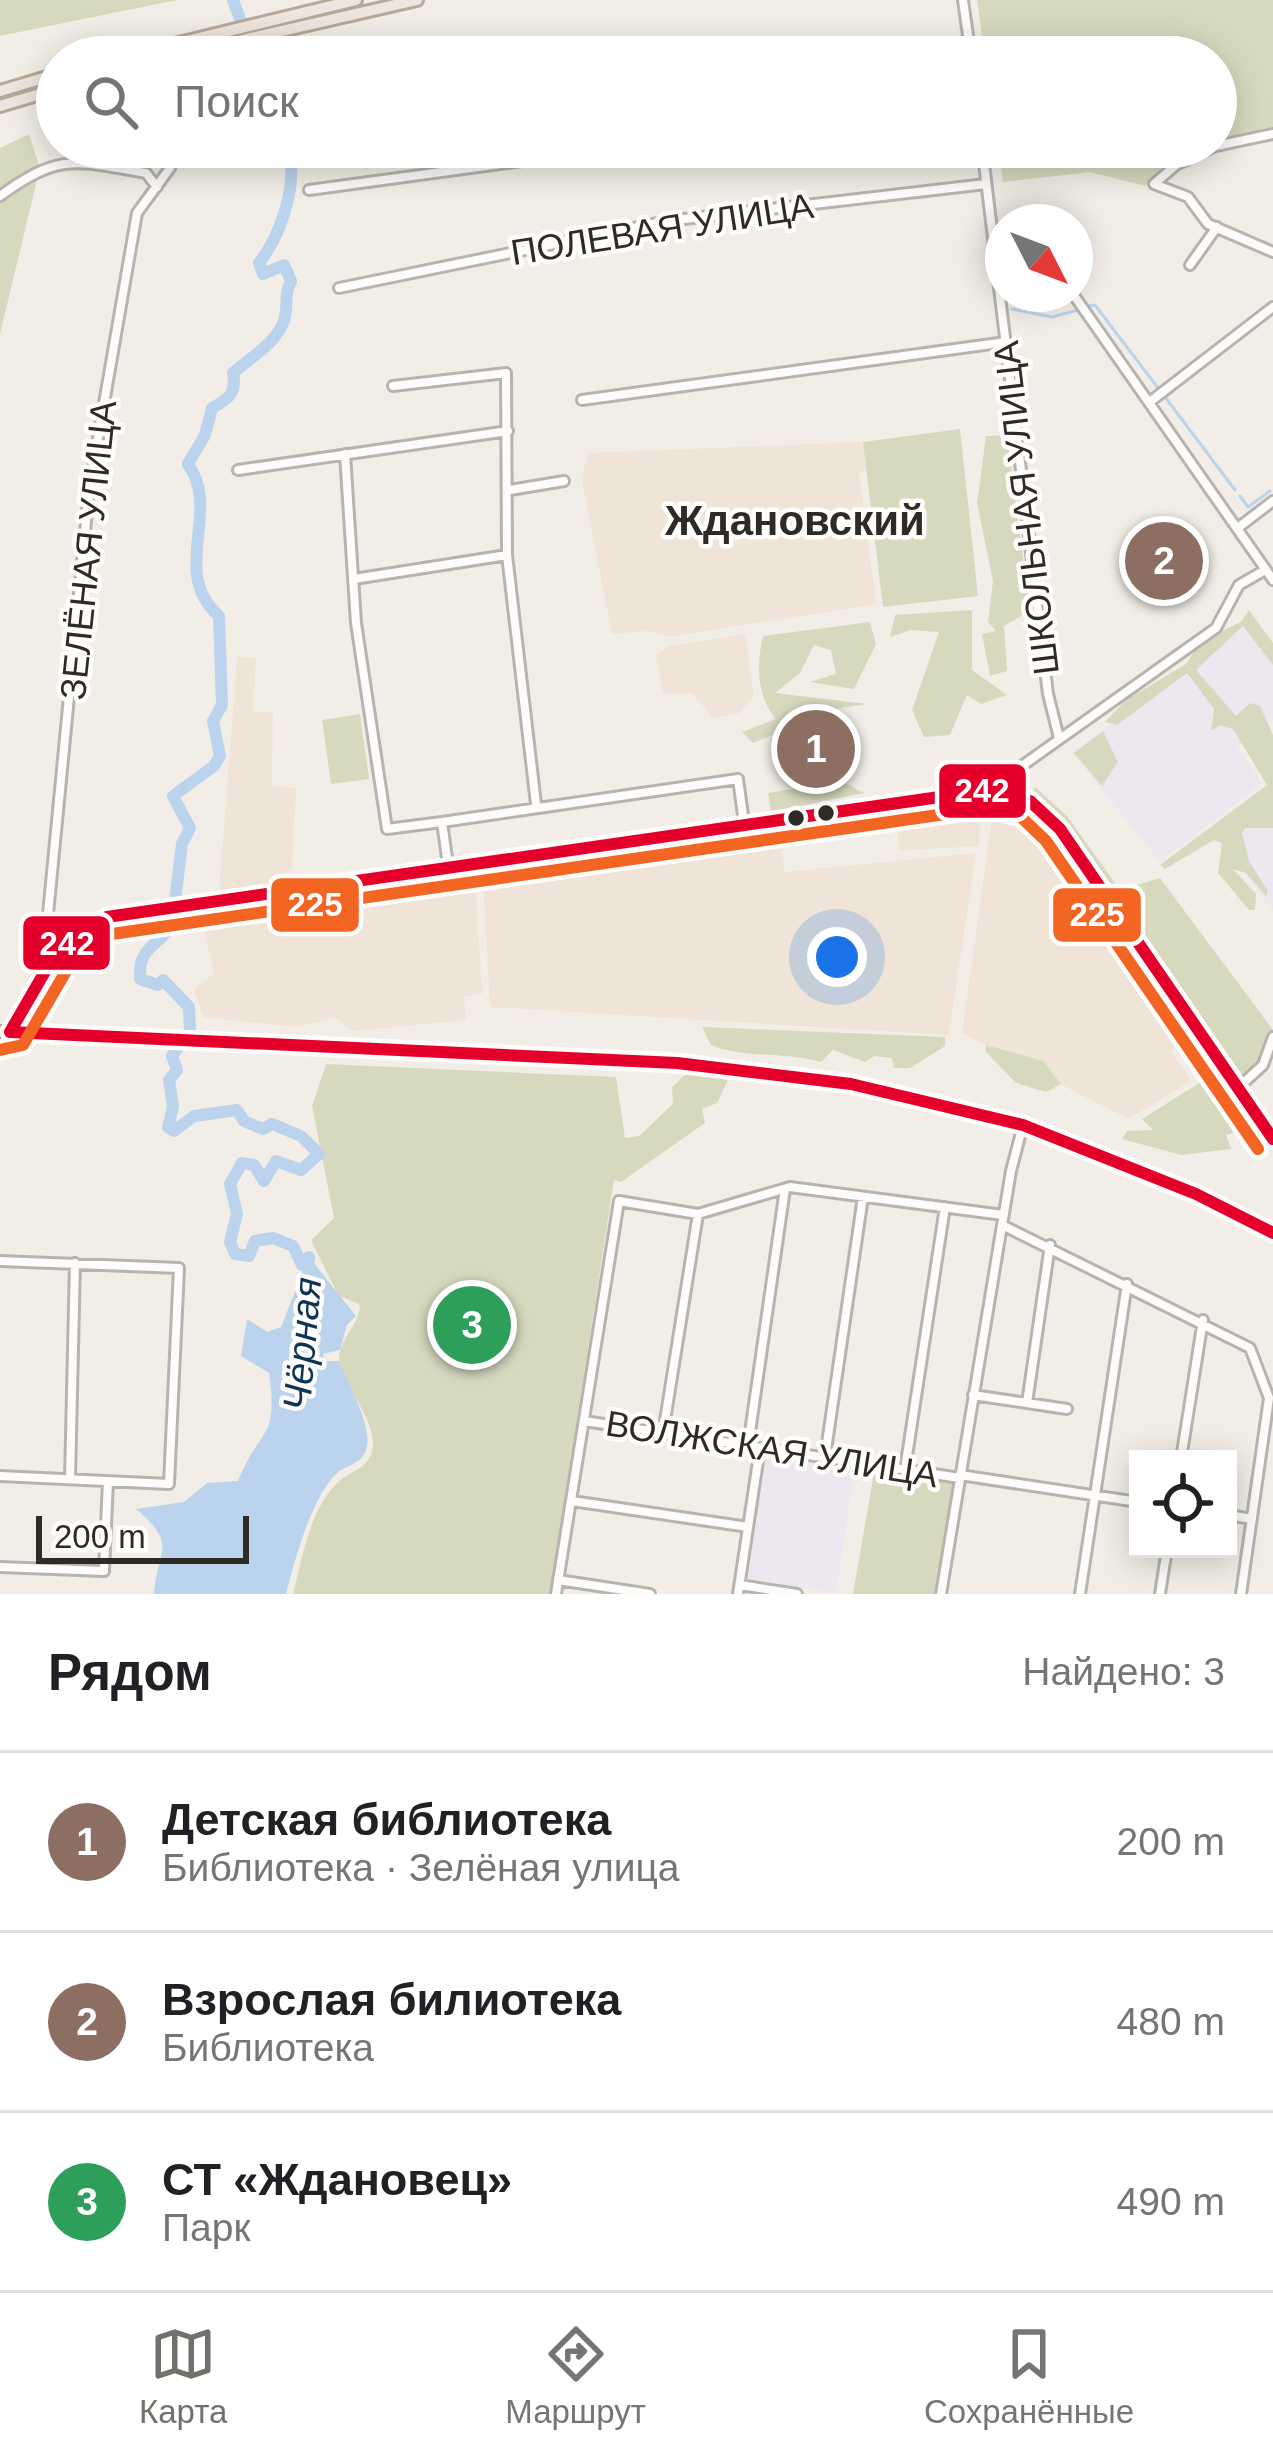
<!DOCTYPE html>
<html lang="ru">
<head>
<meta charset="utf-8">
<style>
  :root { --surface:#fff; --page:#f2f2f2; --text:#202124; --muted:#757577; --line:#e0e0e0; --accent:#736f6a }
  body { margin:0; font-family:Helvetica,sans-serif; background:var(--page); color:var(--text) }
  .controls { position:absolute; right:36px; bottom:36px; display:grid; overflow:hidden; border-radius:0px; box-shadow:0 6px 30px #0003 }
  .controls button { width:108px; height:108px; display:grid; place-items:center; padding:0; border:0; border-bottom:3px solid var(--line); background:var(--surface); color:var(--text); font:60px sans-serif }
  .compass { position:absolute; left:985px; top:204px; width:108px; height:108px; border-radius:50%; background:var(--surface); box-shadow:0 6px 30px #0003; rotate:132deg }
  .scale { position:absolute; left:36px; bottom:30px; width:213px; box-sizing:border-box; padding-left:12px; border:6px solid #2e2b26; border-top:0; font-size:33px; line-height:42px; white-space:nowrap; color:#2e2b26; -webkit-text-stroke:9px #fffdfb; paint-order:stroke }
  .you { position:absolute; left:837px; top:957px; width:42px; height:42px; margin:-30px; border:9px solid #fff; border-radius:50%; background:#1a73e8; box-shadow:0 0 0 18px #1a73e833 }
  .badge { display:grid; place-items:center; width:78px; height:78px; border-radius:50%; background:var(--accent); color:#fff; font-size:39px; font-weight:700 }
  .pin { position:absolute; translate:-50% -50%; border:6px solid #fff; box-shadow:0 3px 12px #0006 }
  .list { margin:0; padding:0; list-style:none }
  h2 { display:flex; justify-content:space-between; align-items:center; height:156px; margin:0; padding:0 48px; font-size:51px }
  h2 small { font-size:39px; font-weight:400; color:var(--muted) }
  .list li { display:grid; grid-template-columns:78px 1fr auto; gap:36px; align-items:center; box-sizing:border-box; height:180px; padding:0 48px; border-top:3px solid var(--line) }
  .list b { display:block; font-size:45px; white-space:nowrap }
  .list p { margin:0; font-size:39px; white-space:nowrap; color:var(--muted) }
  .list em { font-size:39px; font-style:normal; color:var(--muted) }
  .icon { flex:none; width:66px; height:66px; fill:none; stroke:currentColor; stroke-width:2; stroke-linecap:round; stroke-linejoin:round }
  .map { position:relative; flex:none; width:1273px; height:1594px; overflow:hidden }
  .search { position:absolute; background:var(--surface); box-shadow:0 6px 30px #0003; left:36px; right:36px; top:36px; height:132px; display:flex; align-items:center; gap:30px; box-sizing:border-box; padding:0 42px; border-radius:66px; color:var(--muted); font-size:45px }
  .sheet { height:696px; background:var(--surface) }
  nav { display:flex; justify-content:space-around; align-items:center; box-sizing:border-box; height:168px; border-top:3px solid var(--line); background:var(--surface); font-size:33px; color:var(--muted) }
  nav a { display:grid; justify-items:center; gap:6px }
  nav .on { color:var(--accent) }
  .map>svg:first-child { display:block }
</style>
</head>
<body>
<div class="map">
<svg width="1273" height="1594" viewBox="0 0 1273 1594">
  <rect width="100%" height="100%" fill="#f2eee7"/>
  <!-- industrial -->
  <path fill="#efe4d7" d="M 863,442 L 866,470 L 859,472 L 876,604 L 669,637 L 648,631 L 612,634 L 582,481 L 587,453 Z
    M 745,634 L 754,695 L 740,713 L 713,718 L 692,693 L 663,694 L 656,656 L 669,646 Z
    M 237,657 L 256,658 L 253,711 L 273,713 L 272,786 L 296,788 L 292,869 L 261,887 L 219,891 Z
    M 984,802 L 978,846 L 899,851 L 895,808 Z
    M 994,804 L 1006,820 L 1027,804 L 1046,821 L 1034,834 L 1187,1038 L 1171,1051 L 1191,1081 L 1128,1119 L 962,1033 Z
    M 779,831 L 785,872 L 976,853 L 949,1035 L 490,1007 L 483,875 Z
    M 475,875 L 482,994 L 464,996 L 466,1020 L 353,1031 L 336,1018 L 296,1027 L 203,1017 L 194,990 L 214,973 L 201,916 L 369,886 L 372,903 L 382,900 L 383,891 Z"/>
  <!-- education -->
  <path fill="#ede7f0" d="M 1245,622 L 1273,663 L 1273,719 L 1237,747 L 1262,783 L 1160,862 L 1072,753 Z
    M 1273,794 L 1273,911 L 1217,836 Z
    M 767,1452 L 855,1465 L 836,1593 L 747,1579 Z"/>
  <!-- green -->
  <path fill="#d7d9bf" d="M 0,0 L 177,0 L 0,36 Z
    M 977,0 L 1273,0 L 1273,134 L 1216,146 L 1216,57 L 985,57 Z
    M 29,134 L 40,168 L 0,334 L 0,148 Z
    M 340,147 L 501,147 L 494,169 L 466,172 L 459,147 L 301,168 L 305,151 Z
    M 998,147 L 1213,147 L 1145,186 L 1090,172 L 1003,182 Z
    M 960,429 L 978,596 L 883,607 L 863,442 Z
    M 1007,435 L 1030,611 L 1004,626 L 1007,671 L 990,676 L 982,634 L 996,631 L 988,622 L 993,581 L 977,503 L 986,436 Z
    M 972,610 L 972,670 L 1007,695 L 981,704 L 967,695 L 950,735 L 924,737 L 912,710 L 939,632 L 911,630 L 890,637 L 895,615 Z
    M 1249,610 L 1273,643 L 1273,665 L 1243,626 L 1196,670 L 1236,716 L 1250,703 L 1260,706 L 1273,735 L 1273,828 L 1245,828 L 1242,833 L 1249,861 L 1268,891 L 1266,896 L 1246,873 L 1233,869 L 1256,894 L 1255,910 L 1249,910 L 1218,873 L 1222,843 L 1214,840 L 1165,869 L 1160,865 L 1267,785 L 1233,729 L 1221,725 L 1211,731 L 1214,709 L 1187,673 L 1117,725 L 1105,722 L 1126,700 L 1186,664 L 1202,640 L 1241,622 Z
    M 870,622 L 876,644 L 854,689 L 810,682 L 836,674 L 831,650 L 814,645 L 800,673 L 775,693 L 868,704 L 786,716 L 788,729 L 753,743 L 742,732 L 776,719 C 757,697 756,665 763,636 Z
    M 360,714 L 369,779 L 331,784 L 322,720 Z
    M 1103,731 L 1118,762 L 1102,786 L 1074,753 Z
    M 841,781 L 864,793 L 771,812 L 768,793 Z
    M 1035,787 L 1067,816 L 1120,890 L 1160,878 L 1273,1030 L 1261,1063 L 1245,1079 L 1070,830 L 1033,793 Z
    M 1092,889 L 1108,904 L 1197,1033 L 1189,1039 L 1176,1034 C 1164,1000 1128,981 1128,944 L 1095,920 Z
    M 702,1027 L 945,1037 L 945,1046 L 910,1068 L 894,1068 L 892,1058 L 874,1056 L 865,1062 L 833,1050 L 821,1062 C 782,1051 743,1059 711,1045 Z
    M 986,1045 L 1043,1061 L 1061,1084 L 1046,1092 L 1016,1083 L 985,1051 Z
    M 326,1064 L 616,1077 L 625,1138 L 639,1136 L 673,1104 L 672,1087 L 687,1073 L 728,1080 L 717,1103 L 702,1109 L 705,1123 L 621,1182 L 614,1180 L 550,1594 L 293,1594 C 303,1557 309,1510 338,1482 C 346,1474 361,1470 368,1460 C 387,1433 346,1391 340,1365 C 335,1341 360,1326 360,1305 L 338,1295 L 311,1240 L 334,1218 L 312,1106 Z
    M 1220,1070 L 1265,1137 L 1242,1130 L 1226,1135 L 1231,1149 L 1181,1155 L 1122,1139 L 1127,1131 L 1153,1130 L 1142,1119 Z
    M 875,1467 L 954,1481 L 934,1594 L 853,1594 Z"/>
  <!-- water -->
  <path fill="#bcd3ed" d="M 309,1257 L 356,1316 L 347,1325 L 340,1350 L 323,1354 L 324,1361 L 339,1361 C 347,1383 374,1426 366,1450 C 361,1464 347,1465 337,1473 C 312,1496 294,1562 286,1594 L 154,1594 C 157,1550 179,1545 136,1509 L 184,1502 L 207,1483 L 238,1481 C 259,1427 279,1442 269,1373 L 241,1356 L 247,1319 L 267,1332 L 281,1327 Z"/>
  <g fill="none" stroke-linecap="round" stroke-linejoin="round">
    <!-- stream -->
    <path stroke="#bcd3ed" stroke-width="3" d="M 1089,306 L 1095,305 L 1158,388
      M 1012,309 L 1052,317 L 1078,310
      M 1165,397 L 1235,490
      M 1240,496 L 1248,507 L 1270,491"/>
    <!-- river -->
    <path stroke="#bcd3ed" stroke-width="12" d="M 233,0 L 254,57
      M 242,147 L 261,152 L 277,147
      M 281,147 L 291,160 C 294,194 280,236 259,263 L 263,274 L 284,265 L 291,281 C 285,294 287,298 286,311 C 284,339 252,356 233,373 C 237,393 229,399 212,408 L 205,435 L 188,464 C 222,512 169,572 219,616 L 222,705 L 213,721 L 220,756 L 214,766 L 173,796 L 190,828 L 182,844 L 172,925 C 158,947 138,946 140,979 L 158,985 L 163,980 L 189,1007 L 190,1031 L 172,1056 L 177,1070 L 169,1080 L 173,1107 L 168,1127 L 174,1131 L 194,1116 L 237,1110 L 244,1121 L 263,1129 L 272,1124 L 301,1136 L 319,1154 L 301,1170 L 276,1161 L 264,1181 L 254,1165 L 242,1163 L 230,1184 L 237,1214 L 230,1242 L 235,1254 L 249,1256 L 255,1241 L 273,1238 L 293,1246 L 302,1265 L 309,1257 L 308,1271"/>
    <!-- street casing -->
    <g stroke="#b7b4af" stroke-width="14">
      <path id="street" d="M 963,0 L 971,57
        M 1216,146 L 1273,134
        M 982,147 L 1048,694 L 1059,738
        M 1213,147 L 1176,165 L 1154,184 L 1188,197 L 1208,224 L 1273,252
        M 309,190 L 626,147
        M 0,196 C 61,152 75,161 146,173 L 157,187
        M 1190,265 L 1217,227
        M 339,288 L 667,221 L 986,184
        M 1073,294 L 1273,580
        M 393,386 L 506,373 L 507,555 L 536,804
        M 582,400 L 1006,342
        M 1151,401 L 1273,307
        M 345,454 L 356,623 L 387,829 L 442,822
        M 238,470 L 508,431
        M 510,490 L 564,481
        M 1239,527 L 1273,501
        M 354,579 L 507,555
        M 988,790 L 1216,628 L 1239,585 L 1265,570
        M 448,865 L 442,822 L 738,779 L 744,823
        M 43,966 L 89,490 L 137,213 L 170,168 L 177,147
        M 1239,1087 L 1263,1065 L 1273,1037
        M 1002,1225 L 1250,1348 L 1269,1398 L 1241,1594
        M 0,1261 L 179,1268 L 169,1484 L 0,1476
        M 973,1395 L 1067,1409
        M 1027,1403 L 1050,1245
        M 584,1421 L 960,1478
        M 663,1433 L 698,1214
        M 748,1446 L 785,1189
        M 825,1457 L 863,1197
        M 1181,1459 L 1203,1320
        M 905,1469 L 945,1207
        M 960,1475 L 1138,1502
        M 70,1479 L 75,1263
        M 572,1501 L 748,1527
        M 1228,1515 L 1252,1519
        M 0,1567 L 104,1571 L 108,1481
        M 558,1580 L 650,1594
        M 740,1585 L 797,1594
        M 556,1594 L 619,1201 L 698,1214 L 790,1187 L 1003,1215
        M 738,1594 L 760,1448
        M 941,1594 L 1011,1171 L 1023,1125
        M 1080,1594 L 1127,1284
        M 1160,1594 L 1167,1549"/>
    </g>
    <!-- secondary casing -->
    <g stroke="#b7b4af" stroke-width="16">
      <path id="secondary" d="M 10,1032 C 37,983 50,936 107,917 L 988,790 L 1030,801 L 1060,829 L 1273,1139"/>
    </g>
    <!-- primary casing -->
    <g stroke="#b7a998" stroke-width="16">
      <path id="primary" d="M 121,57 L 356,0
        M 168,57 L 417,0
        M 0,91 L 57,74
        M 0,106 L 57,89
        M 0,1032 L 677,1063 L 851,1084 L 1023,1125 L 1196,1194 L 1273,1233"/>
    </g>
    <!-- street -->
    <use href="#street" stroke="#fdfcfb" stroke-width="8"/>
    <!-- secondary -->
    <use href="#secondary" stroke="#f5f1ed" stroke-width="10"/>
    <!-- primary -->
    <use href="#primary" stroke="#eee6de" stroke-width="10"/>
    <!-- bus-1 casing -->
    <g stroke="#fffdfb" stroke-width="21">
      <path id="bus-1" d="M 1273,1139 L 1060,829 L 1030,801 L 988,790 L 107,917 L 58,949 L 10,1032 L 677,1063 L 851,1084 L 1023,1125 L 1196,1194 L 1273,1233"/>
    </g>
    <!-- bus-2 casing -->
    <g stroke="#fffdfb" stroke-width="21">
      <path id="bus-2" d="M 0,1050 L 23,1045 L 72,961 L 112,934 L 987,808 L 1021,817 L 1046,841 L 1258,1149"/>
    </g>
    <!-- bus-1 -->
    <use href="#bus-1" stroke="#e4002b" stroke-width="12"/>
    <!-- bus-2 -->
    <use href="#bus-2" stroke="#f26522" stroke-width="12"/>
  </g>
  <!-- markers -->
  <g fill="#2e2b26" stroke="#fffdfb" stroke-width="4.5">
    <circle cx="826" cy="813" r="10"/>
    <circle cx="796" cy="818" r="10"/>
  </g>
  <g text-anchor="middle" dominant-baseline="central" stroke-width="9" stroke-linejoin="round" paint-order="stroke">
    <!-- street labels -->
    <g font-size="36" fill="#2e2b26" stroke="#fffdfb">
      <text transform="translate(662 229) rotate(-9)">ПОЛЕВАЯ УЛИЦА</text>
      <text transform="translate(1026 508) rotate(-97)">ШКОЛЬНАЯ УЛИЦА</text>
      <text transform="translate(88 550) rotate(-84)">ЗЕЛЁНАЯ УЛИЦА</text>
      <text transform="translate(772 1449) rotate(9)">ВОЛЖСКАЯ УЛИЦА</text>
    </g>
    <!-- water labels -->
    <g font-size="39" font-style="italic" fill="#0d3357" stroke="#fffdfb">
      <text transform="translate(302 1344) rotate(-85)">Чёрная</text>
    </g>
    <!-- quarter labels -->
    <g font-size="42" font-weight="bold" fill="#2e2b26" stroke="#fffdfb">
      <text x="795" y="520">Ждановский</text>
    </g>
  </g>
  <g stroke="#fffdfb" stroke-width="4.5">
    <rect x="937" y="762" width="91" height="58" rx="12" fill="#e4002b"/>
    <rect x="269" y="876" width="92" height="58" rx="12" fill="#f26522"/>
    <rect x="1051" y="886" width="92" height="58" rx="12" fill="#f26522"/>
    <rect x="21" y="914" width="91" height="58" rx="12" fill="#e4002b"/>
  </g>
  <g font-size="33" text-anchor="middle" font-weight="bold" fill="#fff">
    <text x="982" y="802">242</text>
    <text x="315" y="916">225</text>
    <text x="1097" y="926">225</text>
    <text x="67" y="955">242</text>
  </g>
</svg>
<div class="controls">
<button><svg class="icon" aria-label="locate" viewBox="0 0 24 24"><circle cx="12" cy="12" r="6"/><path d="M12 2v4M12 18v4M2 12h4M18 12h4"/></svg></button>
</div>
<svg class="compass" viewBox="-18 -18 36 36"><path d="M0-13l5 13h-10z" fill="#e53935"/><path d="M0 13l5-13h-10z" fill="#757577"/></svg>
<div class="scale">200 m</div>
<div class="you"></div>
<div class="pin badge" style="left:816px;top:749px;background:#8d6e63">1</div>
<div class="pin badge" style="left:1164px;top:561px;background:#8d6e63">2</div>
<div class="pin badge" style="left:472px;top:1325px;background:#2e9e5b">3</div>
<div class="search"><svg class="icon" aria-label="search" viewBox="0 0 24 24"><circle cx="10" cy="10" r="6"/><path d="M15 15l6 6"/></svg>Поиск</div>
</div>
<section class="sheet">
<h2>Рядом<small>Найдено: 3</small></h2>
<ul class="list">
<li><span class="badge" style="background:#8d6e63">1</span><div><b>Детская библиотека</b><p>Библиотека · Зелёная улица</p></div><em>200 m</em></li>
<li><span class="badge" style="background:#8d6e63">2</span><div><b>Взрослая билиотека</b><p>Библиотека</p></div><em>480 m</em></li>
<li><span class="badge" style="background:#2e9e5b">3</span><div><b>СТ «Ждановец»</b><p>Парк</p></div><em>490 m</em></li>
</ul>
</section>
<nav>
<a class="on"><svg class="icon" aria-label="map" viewBox="0 0 24 24"><path d="M3 6l6-2 6 2 6-2v14l-6 2-6-2-6 2zM9 4v14M15 6v14"/></svg>Карта</a>
<a><svg class="icon" aria-label="directions" viewBox="0 0 24 24"><path d="M12 3l9 9-9 9-9-9zM9 14v-3h6M13 9l2 2-2 2"/></svg>Маршрут</a>
<a><svg class="icon" aria-label="saved" viewBox="0 0 24 24"><path d="M7 4h10v16l-5-4-5 4z"/></svg>Сохранённые</a>
</nav>
</body>
</html>
